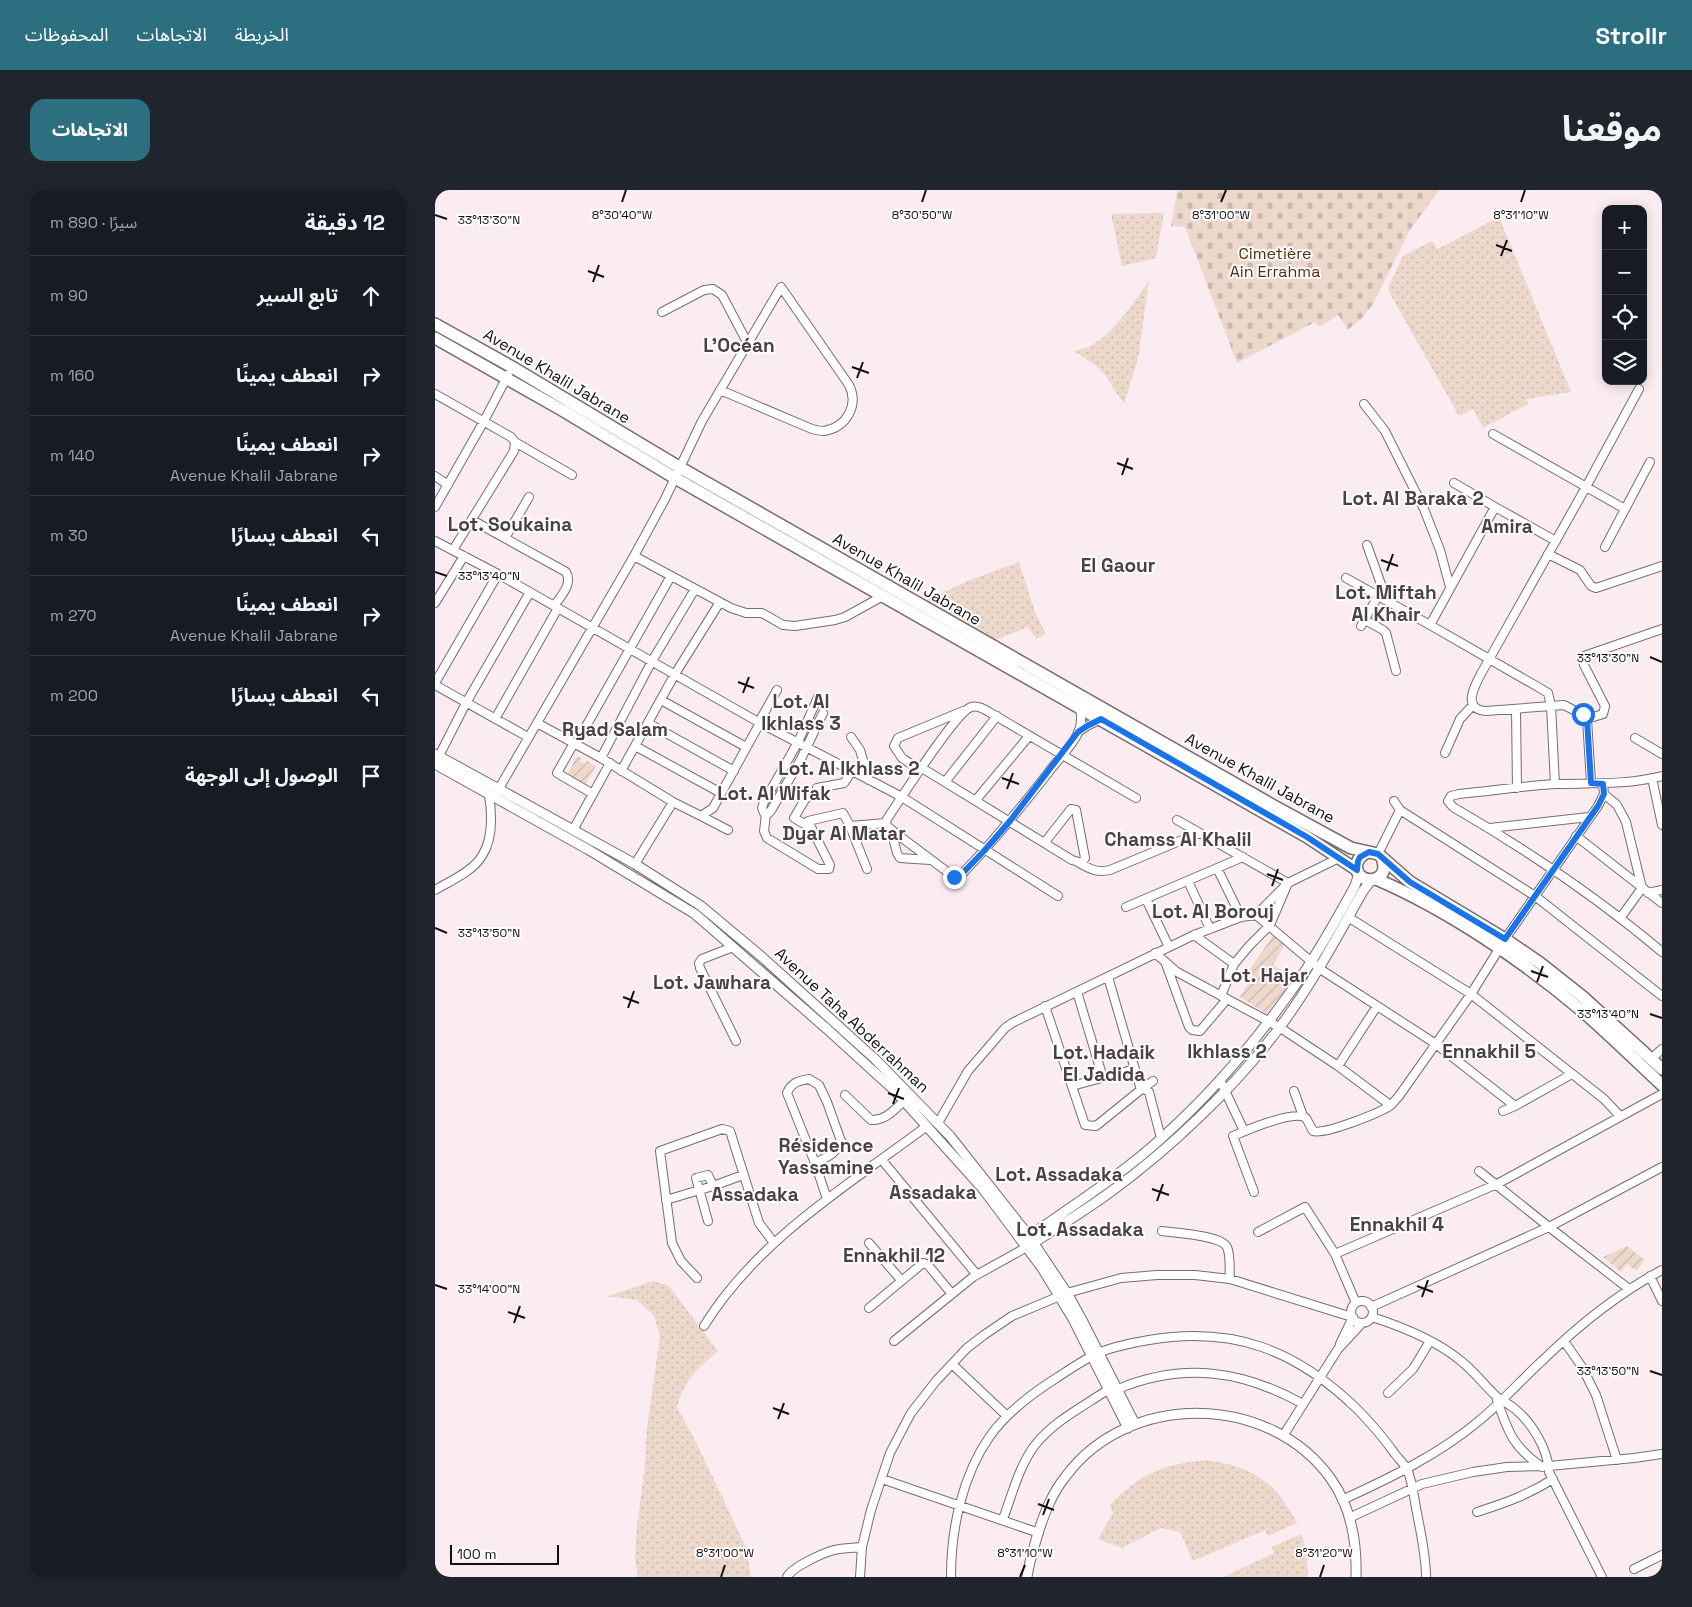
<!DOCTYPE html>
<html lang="ar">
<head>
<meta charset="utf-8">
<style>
  :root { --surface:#171b24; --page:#20242c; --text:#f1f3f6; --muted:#9ea1a6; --line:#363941; --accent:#2c6f81 }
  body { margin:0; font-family:"Space Grotesk","Noto Sans Arabic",sans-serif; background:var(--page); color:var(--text); direction:rtl }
  .controls { position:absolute; right:15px; top:15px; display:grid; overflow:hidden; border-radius:10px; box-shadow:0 2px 12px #0003 }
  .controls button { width:45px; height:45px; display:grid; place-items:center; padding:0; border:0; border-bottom:1px solid var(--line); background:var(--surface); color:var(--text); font:25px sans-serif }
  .scale { position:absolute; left:15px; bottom:12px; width:109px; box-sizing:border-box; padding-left:5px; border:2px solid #140f10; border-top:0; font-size:14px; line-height:18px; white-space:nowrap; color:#140f10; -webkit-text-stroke:4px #fefefe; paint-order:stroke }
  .stop { position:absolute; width:15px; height:15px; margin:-11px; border:4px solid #1a73e8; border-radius:50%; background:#fff }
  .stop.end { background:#1a73e8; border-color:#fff; box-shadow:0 1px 5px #0008 }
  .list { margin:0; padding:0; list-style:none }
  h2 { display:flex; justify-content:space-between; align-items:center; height:65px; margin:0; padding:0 20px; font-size:21px }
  h2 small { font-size:16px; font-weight:400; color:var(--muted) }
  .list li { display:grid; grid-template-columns:32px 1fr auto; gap:15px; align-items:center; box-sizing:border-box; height:80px; padding:0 20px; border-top:1px solid var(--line) }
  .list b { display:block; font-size:19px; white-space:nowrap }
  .list p { margin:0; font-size:16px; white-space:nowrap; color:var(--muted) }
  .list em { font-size:16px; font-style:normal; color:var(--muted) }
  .icon { flex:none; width:28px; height:28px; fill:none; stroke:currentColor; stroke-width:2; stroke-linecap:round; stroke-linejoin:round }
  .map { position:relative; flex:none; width:1227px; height:1387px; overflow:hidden; direction:ltr; border-radius:15px }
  header { display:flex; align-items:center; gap:30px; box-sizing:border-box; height:70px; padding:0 25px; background:var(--accent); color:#fff }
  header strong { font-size:24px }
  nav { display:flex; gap:28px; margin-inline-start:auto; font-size:18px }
  .intro { display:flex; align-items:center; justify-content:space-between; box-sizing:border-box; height:120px; padding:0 30px }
  h1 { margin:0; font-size:35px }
  .button { padding:12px 22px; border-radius:15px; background:var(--accent); color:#fff; font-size:18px; font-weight:700 }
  main { display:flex; gap:30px; padding:0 30px }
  aside { flex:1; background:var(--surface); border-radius:15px; box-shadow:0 2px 12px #0003 }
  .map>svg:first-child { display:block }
</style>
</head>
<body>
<header>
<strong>Strollr</strong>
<nav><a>الخريطة</a><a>الاتجاهات</a><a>المحفوظات</a></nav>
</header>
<div class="intro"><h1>موقعنا</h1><a class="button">الاتجاهات</a></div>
<main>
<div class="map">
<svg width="1227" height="1387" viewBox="0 0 1227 1387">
  <defs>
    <pattern id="grass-dots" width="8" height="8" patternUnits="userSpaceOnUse" patternTransform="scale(1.25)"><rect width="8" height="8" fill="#edd8cc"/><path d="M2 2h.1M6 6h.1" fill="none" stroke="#cab8ae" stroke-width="1.8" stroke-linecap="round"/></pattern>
    <pattern id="cemetery-stones" width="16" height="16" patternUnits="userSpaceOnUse" patternTransform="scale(1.25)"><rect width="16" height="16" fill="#edd8cc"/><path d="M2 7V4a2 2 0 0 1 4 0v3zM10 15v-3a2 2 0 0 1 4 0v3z" fill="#cab8ae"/></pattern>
    <pattern id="garden-furrows" width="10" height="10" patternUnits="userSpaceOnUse" patternTransform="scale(1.25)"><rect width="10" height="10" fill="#edd8cc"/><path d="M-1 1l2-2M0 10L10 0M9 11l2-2" fill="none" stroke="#cab8ae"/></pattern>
  </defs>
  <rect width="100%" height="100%" fill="#fbecf1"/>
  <!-- grass -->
  <path fill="url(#grass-dots)" d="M 729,23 L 721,68 L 687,76 L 676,24 Z
    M 1064,27 L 1136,202 L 1091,209 L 1093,214 L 1048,238 L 1038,219 L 1024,226 L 954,102 L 953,98 L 968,66 L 997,51 L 1003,59 Z
    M 714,91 L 703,169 L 689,214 L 670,185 L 663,177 L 639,161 C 645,159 652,158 657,155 C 681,141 698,113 714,91 Z
    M 584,372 L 600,422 L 611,444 L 601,449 L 593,437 L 561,450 L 491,410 L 533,391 Z
    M 218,1091 L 234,1096 L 283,1161 C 262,1180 250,1188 242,1217 L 262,1254 L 311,1357 L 316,1387 L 203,1387 L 200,1368 L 202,1336 L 209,1282 L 212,1238 L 225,1146 L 219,1126 L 202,1110 L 180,1107 L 170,1107 Z
    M 771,1270 C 817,1276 840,1291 862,1333 L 833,1346 L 830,1340 L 758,1371 L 745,1342 L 726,1338 L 687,1358 L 663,1349 L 678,1323 L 675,1315 C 704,1284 729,1274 771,1270 Z
    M 866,1344 L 871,1360 L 873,1387 L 788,1387 L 839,1363 L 837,1357 Z"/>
  <!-- cemetery -->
  <path fill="url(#cemetery-stones)" d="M 747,0 L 1004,0 L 975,40 L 938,114 L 927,128 L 913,140 L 903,125 L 885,137 L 880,132 L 802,173 L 750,37 L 736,36 L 742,1 Z"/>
  <!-- garden -->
  <path fill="url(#garden-furrows)" d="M 142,566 L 147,568 L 145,571 L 149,574 L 151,570 L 161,576 L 150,595 L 132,585 Z
    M 839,744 L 851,753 L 838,775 L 859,788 L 832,824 L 805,807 L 818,786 L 813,782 Z
    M 1192,1056 L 1210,1070 L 1201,1081 L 1192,1074 L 1186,1082 L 1168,1067 Z"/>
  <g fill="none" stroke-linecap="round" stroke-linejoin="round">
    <!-- minor casing -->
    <g stroke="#796c70" stroke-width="10">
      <path id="minor" d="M 227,122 L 269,100 L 278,99 L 287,105 L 313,154
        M 285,200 L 377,239 C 381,240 385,241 389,241 C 412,237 424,215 414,195 L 346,97 L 267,231 L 230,309 L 199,366 L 296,418 L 311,423 L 327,423 L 348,435 L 360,436 L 400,430 L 410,427 L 448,406
        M 0,204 L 76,247 L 80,252 L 79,261 L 18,360
        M 929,214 L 950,241 L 989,319 L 1005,360 L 1015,397
        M 1058,244 L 1190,319
        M 80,252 L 137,285
        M 0,286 L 13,295
        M 1019,293 L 1060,317
        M 0,317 L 49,231 L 73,185
        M 37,330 L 131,382 C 138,394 126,406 119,416
        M 70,348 L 94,307
        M 0,351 L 63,384 L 325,533 L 467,607 L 623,706
        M 1121,351 L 1060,317 L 995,435 L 1103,497 L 1113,503 L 1116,516 L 1129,515 L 1150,526 L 1152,529 L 1156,593
        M 932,355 L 952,411
        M 1170,357 L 1215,272
        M 1113,364 L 1145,380 L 1156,396 L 1161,398 L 1227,376
        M 911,388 L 995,435
        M 0,413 L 29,366
        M 930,430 L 948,440 L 951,443 L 961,481
        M 926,436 L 943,406
        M 0,493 L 63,384
        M 0,495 L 93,547
        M 383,507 L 363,552 L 329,612 L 327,618 L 329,623 L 334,623 L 337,619 L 366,569 L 388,523
        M 226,510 L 311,557
        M 644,516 C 647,525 647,534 643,543 C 637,557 622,570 613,583 C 584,620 555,656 522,689 L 463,645 L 451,635 L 452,629 C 465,610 520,523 536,517 C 542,515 548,518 554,522 L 701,608
        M 1081,520 L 1082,598
        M 60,529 L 123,418
        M 1152,529 L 1168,524 L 1170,516 L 1149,475 L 1148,469 L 1149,466 L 1227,439
        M 324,532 L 342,500
        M 102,533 L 166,568 L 238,612 L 266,626 L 278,618 L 325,533
        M 213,533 L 299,581
        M 643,542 L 652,536 L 666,529
        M 416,547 L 425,560 L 434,590
        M 1200,548 L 1227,564
        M 139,553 L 122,583 L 158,604
        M 141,554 L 236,386
        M 200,556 L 286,603
        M 1010,563 L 1025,529 L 1038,515
        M 4,566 L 31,513 L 95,402
        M 166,568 L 217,471 L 260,399
        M 487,578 L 637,670 L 647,673 L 650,668 L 641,620 L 636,619 L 610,652
        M 485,580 L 467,568 L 459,556 L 463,548 L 528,521
        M 186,581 L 240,484 L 285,412
        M 1227,586 C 1192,595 1156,593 1120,594 C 1088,596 1056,601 1024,604 L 1016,606 L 1013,611 L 1018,617 C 1092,660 1162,707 1227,762
        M 1217,588 L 1227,635
        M 510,592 L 562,526
        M 1120,594 L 1116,516 L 1051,521 C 1026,519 1040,495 1047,482 L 1151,297 L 1204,199
        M 382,598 L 409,593 L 417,581
        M 375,604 L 369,611 L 359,628 L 376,638
        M 1169,604 L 1182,615 L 1191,632 L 1207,698 L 1186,727
        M 59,607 L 199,366
        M 541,610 L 594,546
        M 959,611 L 965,620
        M 331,624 L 329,641 L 332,648 L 383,679 L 394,679 L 395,675 L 373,631 L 408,623 L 415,636 L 451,633
        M 266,626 L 293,640
        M 742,630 L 853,693 L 835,735 L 815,755 L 799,774
        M 415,636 L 432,679
        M 1055,638 L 1154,627
        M 138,640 L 175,573
        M 456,640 L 462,663 L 465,668 L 495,670
        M 1141,646 L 1227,713
        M 943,664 L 965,620 L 1100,706 L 1227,806
        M 644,673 C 655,679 662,683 675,680 L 764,643
        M 200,674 L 238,612
        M 782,678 L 806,727
        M 753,691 L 775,739
        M 0,700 C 15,691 37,682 47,666 C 58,649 57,624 54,605
        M 1213,703 L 1227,700
        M 711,709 L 734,757
        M 691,717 L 808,667
        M 821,725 L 885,779 L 1001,854 L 1080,916
        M 913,727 L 1036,804 L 1169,909 L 1185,926
        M 759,745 L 799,774 L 786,806
        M 1070,749 L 1163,616 L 1169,604 L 1168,594
        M 298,757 L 267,769 L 264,773 L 265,778 L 301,851
        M 720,763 L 742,782 L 844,837 L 903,876 L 955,915
        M 731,774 L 754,837 L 757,840 L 765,841 L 792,809
        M 673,787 L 706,900
        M 642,802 L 668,888
        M 610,816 L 650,935 L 661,936 L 708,898 L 714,902 L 726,948
        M 1216,869 L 1227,859
        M 903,876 L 942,816
        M 785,890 L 809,941
        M 637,896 L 700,879
        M 708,898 L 718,891
        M 859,901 L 868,926
        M 410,905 L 436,930 C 450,931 459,920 469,911
        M 1068,921 L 1080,916 L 1137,884
        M 503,933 L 533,881 L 570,838 L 577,833 L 759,745 L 806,727 L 821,725 L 853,693 L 904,668
        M 447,970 L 542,1085
        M 380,973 C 392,967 400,965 406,951 L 392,912 L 384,895 L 374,889 C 363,891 357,892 352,903 L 380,973 L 392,1009
        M 1044,981 L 1114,1037 L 1194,1099
        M 819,1002 L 798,946 C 812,940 859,920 871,928 L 878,941 C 889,945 945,923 956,915 C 959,912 961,909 964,906 L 1036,804 L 1064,759
        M 231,1010 L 278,996 L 308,985
        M 273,1031 L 261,988 L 273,985 L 278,996
        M 727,1041 C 741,1043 786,1045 792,1057 C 796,1066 794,1080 795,1089
        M 823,1042 L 870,1017 L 900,1064 L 921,1113
        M 434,1053 L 466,1090
        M 900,1064 L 1062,994 L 1227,904
        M 1215,1086 L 1227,1111
        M 262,1088 L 246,1071 L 237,1053 L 225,961 L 287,939 L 295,941 L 324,1033 L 339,1053
        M916 1122a11 11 0 1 1 22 0a11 11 0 1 1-22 0Z
        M 936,1117 L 1114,1037 L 1227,977
        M 434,1118 L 488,1073 L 493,1075 L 516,1103
        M 937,1127 C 968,1137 1001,1150 1026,1171 C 1039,1181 1049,1195 1061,1206 C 1067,1211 1074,1214 1080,1219 C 1097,1233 1113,1259 1114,1282 L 1167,1387
        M 269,1136 C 322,1050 413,995 492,936
        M 459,1151 L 538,1087 L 592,1057
        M 1129,1151 L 1147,1177 L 1161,1205 L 1182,1270
        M 905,1154 L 918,1127
        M 517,1174 L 572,1226
        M 683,1199 C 748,1172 807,1180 868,1214
        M 953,1203 L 978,1179 L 995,1151
        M 1062,1210 C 1073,1242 1078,1257 1107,1277
        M 848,1246 L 903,1159 L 927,1133
        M 447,1289 L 604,1343
        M 907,1310 C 955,1288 1005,1264 1045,1230 C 1068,1211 1087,1189 1109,1169 C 1144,1135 1184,1103 1227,1080
        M 1042,1322 C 1070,1313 1093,1305 1118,1289
        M 914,1328 L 987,1294 L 1038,1282 L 1072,1277 L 1114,1276 L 1199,1268 L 1227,1264
        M 568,1329 C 577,1305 584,1276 600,1255 C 619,1231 649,1216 674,1199
        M 1199,1379 L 1227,1365
        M 352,1387 C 357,1377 388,1363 399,1360 C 408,1358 418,1358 427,1357
        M 425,1387 L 427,1357 L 436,1320 L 455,1263 L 476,1223 L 501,1191 L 532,1158 L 549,1145 L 577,1126 L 632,1103 L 686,1088 L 722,1085 L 760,1085 L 795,1089 L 917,1127
        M 516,1387 C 516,1339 527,1286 555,1246 C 572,1222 599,1202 623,1187 C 635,1179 647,1171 659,1165 C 675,1157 696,1153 714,1150 C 797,1136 860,1159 921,1218 C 935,1232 948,1247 960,1264 C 964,1269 969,1274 972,1279 C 978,1293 979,1309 982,1323 C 986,1344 991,1366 991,1387"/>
    </g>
    <!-- tertiary casing -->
    <g stroke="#796c70" stroke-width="11">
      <path id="tertiary" d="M 0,564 L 200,674 L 266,716 L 327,767 L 440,869 L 515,946 L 594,1046 L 632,1103 L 648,1132 L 700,1234
        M 0,574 L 154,660 L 260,724 L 392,839 L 460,901 L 548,999 L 607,1078 L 638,1129 L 693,1238
        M 590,1049 C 637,1016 687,985 730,945 C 781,899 826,845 866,787 C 886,758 903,727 920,696 L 924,683
        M 594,1056 C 621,1038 648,1022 674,1003 C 735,959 799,898 845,837 C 877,794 902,747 928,701 L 936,690
        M 592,1387 C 594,1372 599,1358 603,1343 C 610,1322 617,1303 631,1286 C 694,1201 835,1203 896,1289 C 916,1317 922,1354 921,1387"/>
    </g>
    <!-- primary casing -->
    <g stroke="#796c70" stroke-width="14">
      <path id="primary" d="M 0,134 L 77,177 L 244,277 L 839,616 L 916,658 L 943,664 L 975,692 L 1070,749 L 1105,773 L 1148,807 L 1227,879
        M 0,148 L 127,220 L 240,288 L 872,647 L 922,680
        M 933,662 C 928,664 924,667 922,673 C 917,695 955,696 948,671
        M 941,689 C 1011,719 1087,770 1146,820 C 1174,844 1200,870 1227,895"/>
    </g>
    <!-- minor -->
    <use href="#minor" stroke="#fff" stroke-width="8"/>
    <!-- tertiary -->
    <use href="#tertiary" stroke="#fff" stroke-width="9"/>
    <!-- primary -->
    <use href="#primary" stroke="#fff" stroke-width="11"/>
  </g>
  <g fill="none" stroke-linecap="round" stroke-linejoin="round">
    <!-- route -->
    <path stroke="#1a73e8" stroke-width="6" d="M 519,687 L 522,689 L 549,661 L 575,631 L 643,542 L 652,536 L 666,529 L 872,647 L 922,680 L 923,671 L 925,667 L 934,662 L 943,664 L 975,692 L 1070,749 L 1163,616 L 1169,604 L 1168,594 L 1156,593 L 1152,529 L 1148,524"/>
  </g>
  <!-- ticks -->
  <path fill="none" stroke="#140f10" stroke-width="2" d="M 187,12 L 191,0M 487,12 L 491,0M 786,12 L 791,0M 1086,12 L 1090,0M 0,25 L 12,29M 1061,55 L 1077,61M 1066,66 L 1072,50M 153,81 L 169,87M 158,92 L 164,75M 417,177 L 434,183M 422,188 L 428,172M 682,273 L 698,279M 687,285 L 693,268M 946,370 L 963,376M 952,381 L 958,364M 0,382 L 12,386M 1215,467 L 1227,472M 303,492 L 319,498M 308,503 L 314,487M 567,588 L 584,594M 572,599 L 578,583M 832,684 L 848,690M 837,696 L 843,679M 0,738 L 12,743M 1096,781 L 1113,787M 1102,792 L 1108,776M 188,807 L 204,813M 193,818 L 199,801M 1215,824 L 1227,828M 453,903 L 469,909M 458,914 L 464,898M 717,999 L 734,1005M 722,1011 L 728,994M 0,1095 L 12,1099M 982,1096 L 998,1102M 987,1107 L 993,1090M 73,1122 L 90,1128M 79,1133 L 85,1116M 1215,1181 L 1227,1185M 338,1218 L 354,1224M 343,1229 L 349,1213M 603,1314 L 619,1320M 608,1325 L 614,1309M 286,1387 L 290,1375M 585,1387 L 590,1375M 885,1387 L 889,1375"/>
  <g text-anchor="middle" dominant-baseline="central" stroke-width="4" stroke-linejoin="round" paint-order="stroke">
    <!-- park labels -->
    <g font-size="16" fill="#572b0e" stroke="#fefefe">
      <text x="840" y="63">Cimetière<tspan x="840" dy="18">Ain Errahma</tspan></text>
    </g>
    <!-- street labels -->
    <g font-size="16" fill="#140f10" stroke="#fefefe">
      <text transform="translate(122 186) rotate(31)">Avenue Khalil Jabrane</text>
      <text transform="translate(472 389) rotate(30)">Avenue Khalil Jabrane</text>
      <text transform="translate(825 588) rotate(29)">Avenue Khalil Jabrane</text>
      <text transform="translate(417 830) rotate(43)">Avenue Taha Abderrahman</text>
    </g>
    <!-- quarter labels -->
    <g font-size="19" font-weight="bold" fill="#4d4045" stroke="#fefefe">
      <text x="304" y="155">L'Océan</text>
      <text x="978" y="308">Lot. Al Baraka 2</text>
      <text x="75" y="334">Lot. Soukaina</text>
      <text x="1072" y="336">Amira</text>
      <text x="683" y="375">El Gaour</text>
      <text x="951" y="402">Lot. Miftah<tspan x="951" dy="22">Al Khair</tspan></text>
      <text x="366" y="511">Lot. Al<tspan x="366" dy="22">Ikhlass 3</tspan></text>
      <text x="180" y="539">Ryad Salam</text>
      <text x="414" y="578">Lot. Al Ikhlass 2</text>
      <text x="339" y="603">Lot. Al Wifak</text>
      <text x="409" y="643">Dyar Al Matar</text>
      <text x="743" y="649">Chamss Al Khalil</text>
      <text x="778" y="721">Lot. Al Borouj</text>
      <text x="829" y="785">Lot. Hajar</text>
      <text x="277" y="792">Lot. Jawhara</text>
      <text x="792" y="861">Ikhlass 2</text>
      <text x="1054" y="861">Ennakhil 5</text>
      <text x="669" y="862">Lot. Hadaik<tspan x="669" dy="22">El Jadida</tspan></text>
      <text x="391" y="955">Résidence<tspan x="391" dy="22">Yassamine</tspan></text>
      <text x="624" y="984">Lot. Assadaka</text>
      <text x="498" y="1002">Assadaka</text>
      <text x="320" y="1004">Assadaka</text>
      <text x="962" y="1034">Ennakhil 4</text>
      <text x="645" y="1039">Lot. Assadaka</text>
      <text x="459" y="1065">Ennakhil 12</text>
    </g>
  </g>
  <g font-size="12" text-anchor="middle" fill="#140f10" stroke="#fefefe" stroke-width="4" stroke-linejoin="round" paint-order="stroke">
    <text x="487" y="29">8°30'50"W</text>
    <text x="187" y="29">8°30'40"W</text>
    <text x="786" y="29">8°31'00"W</text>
    <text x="1086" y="29">8°31'10"W</text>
    <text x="54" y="34">33°13'30"N</text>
    <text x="54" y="390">33°13'40"N</text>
    <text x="1173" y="472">33°13'30"N</text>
    <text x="54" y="747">33°13'50"N</text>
    <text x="1173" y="828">33°13'40"N</text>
    <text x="54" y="1103">33°14'00"N</text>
    <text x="1173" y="1185">33°13'50"N</text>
    <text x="290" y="1367">8°31'00"W</text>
    <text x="590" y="1367">8°31'10"W</text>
    <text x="889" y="1367">8°31'20"W</text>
  </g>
</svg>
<div class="controls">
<button>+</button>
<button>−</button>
<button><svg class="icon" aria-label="locate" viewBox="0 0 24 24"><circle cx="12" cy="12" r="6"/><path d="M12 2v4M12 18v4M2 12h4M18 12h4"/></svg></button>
<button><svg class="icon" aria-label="layers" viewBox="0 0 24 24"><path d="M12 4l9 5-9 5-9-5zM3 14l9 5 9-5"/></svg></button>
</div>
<div class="scale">100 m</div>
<div class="stop" style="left:1148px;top:524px"></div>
<div class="stop end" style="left:519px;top:687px"></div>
</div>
<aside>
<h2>12 دقيقة<small>سيرًا · 890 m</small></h2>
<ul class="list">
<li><svg class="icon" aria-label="ahead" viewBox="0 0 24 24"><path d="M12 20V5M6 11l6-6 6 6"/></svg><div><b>تابع السير</b></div><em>90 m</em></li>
<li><svg class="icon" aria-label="right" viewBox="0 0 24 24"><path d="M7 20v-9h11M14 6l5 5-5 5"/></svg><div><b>انعطف يمينًا</b></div><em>160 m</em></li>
<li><svg class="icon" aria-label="right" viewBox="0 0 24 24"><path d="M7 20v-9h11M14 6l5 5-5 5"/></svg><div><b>انعطف يمينًا</b><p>Avenue Khalil Jabrane</p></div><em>140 m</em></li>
<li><svg class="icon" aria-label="left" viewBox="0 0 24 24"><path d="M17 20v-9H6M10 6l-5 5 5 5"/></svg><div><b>انعطف يسارًا</b></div><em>30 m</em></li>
<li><svg class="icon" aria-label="right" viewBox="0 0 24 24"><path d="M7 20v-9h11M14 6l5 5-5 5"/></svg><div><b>انعطف يمينًا</b><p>Avenue Khalil Jabrane</p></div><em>270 m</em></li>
<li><svg class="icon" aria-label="left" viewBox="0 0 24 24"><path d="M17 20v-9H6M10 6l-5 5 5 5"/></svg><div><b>انعطف يسارًا</b></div><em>200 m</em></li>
<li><svg class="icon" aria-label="arrive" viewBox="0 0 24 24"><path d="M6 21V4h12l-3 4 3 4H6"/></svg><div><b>الوصول إلى الوجهة</b></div></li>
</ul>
</aside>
</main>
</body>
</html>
